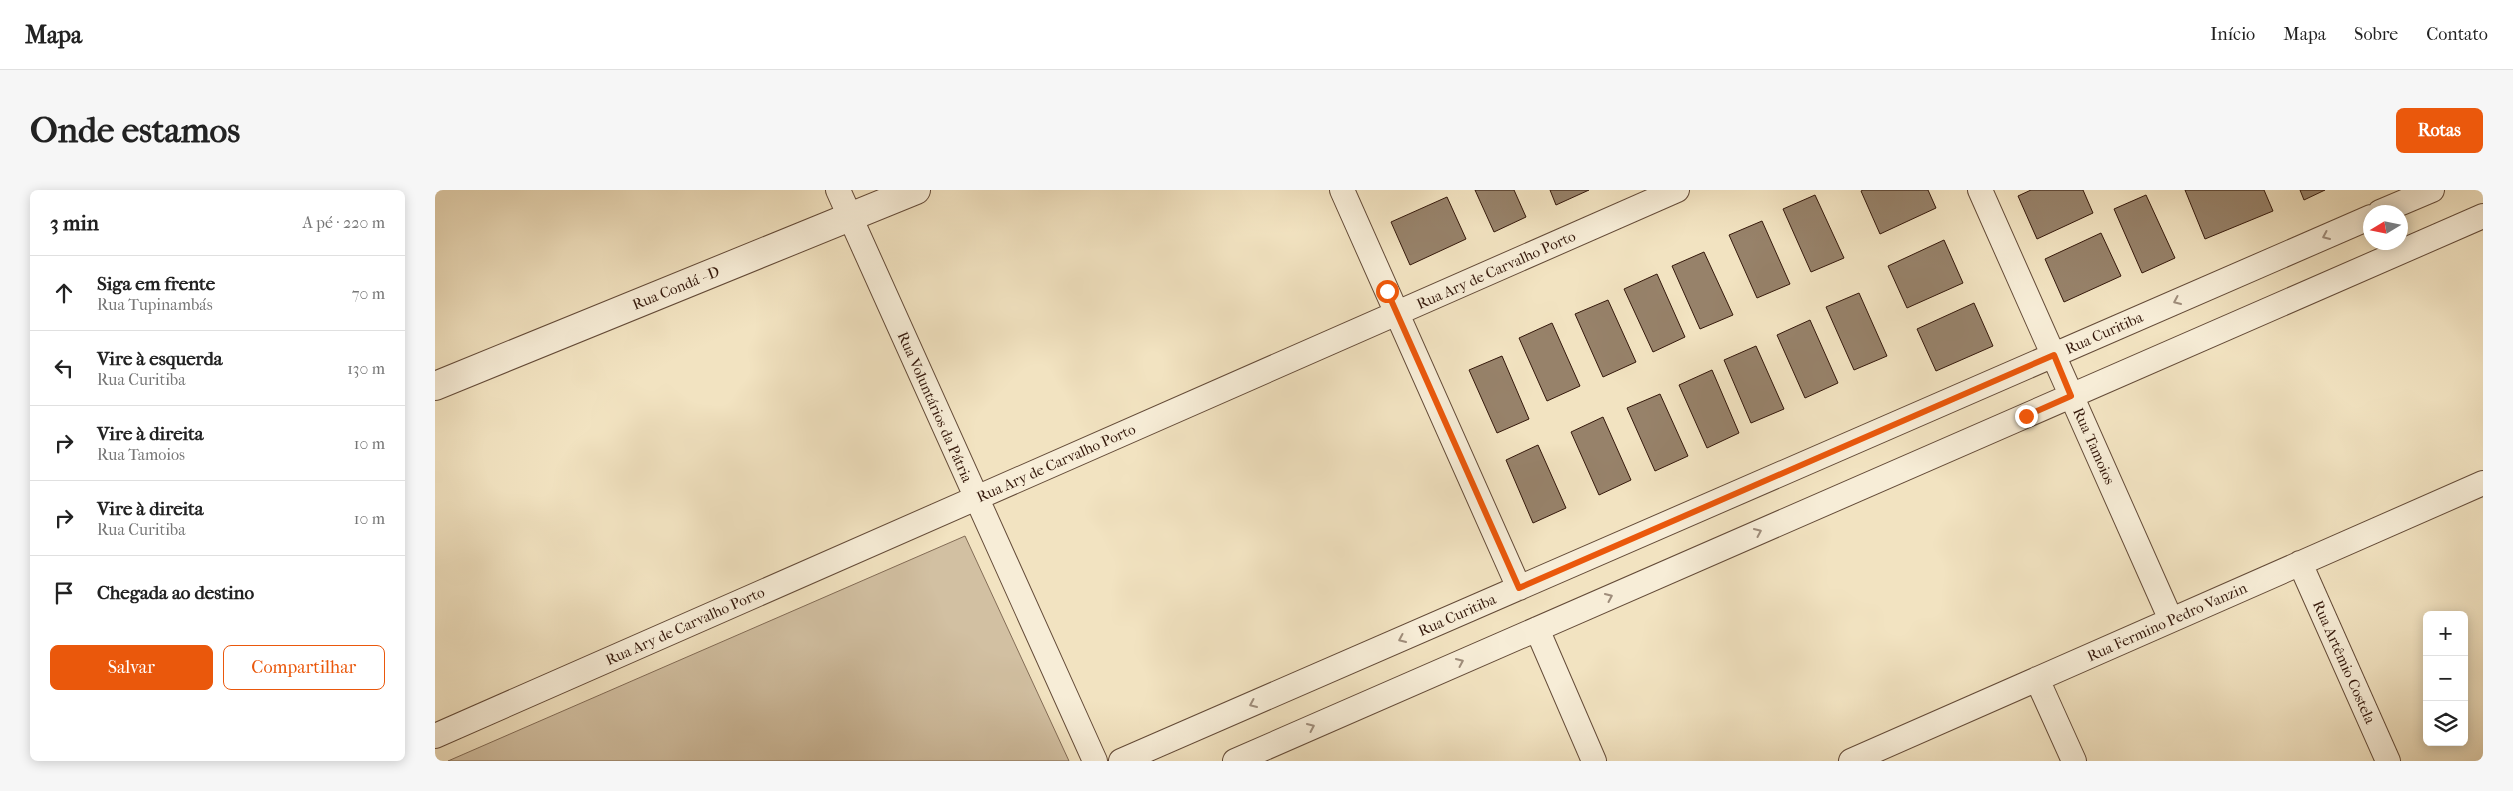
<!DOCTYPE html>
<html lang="pt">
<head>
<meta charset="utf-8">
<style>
  :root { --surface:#fff; --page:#f6f6f6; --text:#222; --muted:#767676; --line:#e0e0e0; --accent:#ea580c }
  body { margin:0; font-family:"IM FELL French Canon",serif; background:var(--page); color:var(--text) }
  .controls { position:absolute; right:15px; bottom:15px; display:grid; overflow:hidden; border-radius:8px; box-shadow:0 2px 12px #0003 }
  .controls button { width:45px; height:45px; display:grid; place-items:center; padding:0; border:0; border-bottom:1px solid var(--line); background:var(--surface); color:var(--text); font:25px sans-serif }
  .compass { position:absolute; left:1928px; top:15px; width:45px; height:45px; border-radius:50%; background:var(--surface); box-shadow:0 2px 12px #0003; rotate:260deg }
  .stop { position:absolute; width:15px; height:15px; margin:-11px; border:4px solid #ea580c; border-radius:50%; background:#fff }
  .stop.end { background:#ea580c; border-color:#fff; box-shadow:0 1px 5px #0008 }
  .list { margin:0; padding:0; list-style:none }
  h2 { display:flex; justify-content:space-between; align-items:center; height:65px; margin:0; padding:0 20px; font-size:21px }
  h2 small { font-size:16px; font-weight:400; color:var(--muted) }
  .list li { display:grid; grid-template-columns:32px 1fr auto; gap:15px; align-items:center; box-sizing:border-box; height:75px; padding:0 20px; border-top:1px solid var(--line) }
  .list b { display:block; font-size:19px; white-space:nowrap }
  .list p { margin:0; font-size:16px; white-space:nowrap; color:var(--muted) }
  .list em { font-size:16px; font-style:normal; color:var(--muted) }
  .actions { display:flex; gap:10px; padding:15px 20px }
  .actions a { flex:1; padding:11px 0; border:1px solid var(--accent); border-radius:8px; text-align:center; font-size:18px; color:var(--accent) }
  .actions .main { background:var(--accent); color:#fff }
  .icon { flex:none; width:28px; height:28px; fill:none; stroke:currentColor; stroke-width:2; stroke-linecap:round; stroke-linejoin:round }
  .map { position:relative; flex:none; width:2048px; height:571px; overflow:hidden; border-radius:8px }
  header { display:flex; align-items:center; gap:30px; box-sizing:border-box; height:70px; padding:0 25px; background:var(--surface); border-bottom:1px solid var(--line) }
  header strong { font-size:24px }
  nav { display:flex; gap:28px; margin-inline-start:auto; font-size:18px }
  .intro { display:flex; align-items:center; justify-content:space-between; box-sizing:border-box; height:120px; padding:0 30px }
  h1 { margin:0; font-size:35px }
  .button { padding:12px 22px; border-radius:8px; background:var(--accent); color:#fff; font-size:18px; font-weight:700 }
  main { display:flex; gap:30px; padding:0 30px }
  aside { flex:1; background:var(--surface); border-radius:8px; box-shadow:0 2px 12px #0003 }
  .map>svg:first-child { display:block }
</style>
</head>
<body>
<header>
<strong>Mapa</strong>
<nav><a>Início</a><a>Mapa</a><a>Sobre</a><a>Contato</a></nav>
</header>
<div class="intro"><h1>Onde estamos</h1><a class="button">Rotas</a></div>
<main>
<aside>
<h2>3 min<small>A pé · 220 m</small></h2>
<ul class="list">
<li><svg class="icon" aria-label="ahead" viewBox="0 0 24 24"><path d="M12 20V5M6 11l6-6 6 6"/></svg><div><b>Siga em frente</b><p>Rua Tupinambás</p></div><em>70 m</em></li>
<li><svg class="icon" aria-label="left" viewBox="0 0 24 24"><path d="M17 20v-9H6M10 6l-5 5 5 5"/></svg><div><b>Vire à esquerda</b><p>Rua Curitiba</p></div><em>130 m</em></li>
<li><svg class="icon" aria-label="right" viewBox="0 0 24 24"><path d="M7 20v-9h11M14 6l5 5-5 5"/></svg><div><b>Vire à direita</b><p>Rua Tamoios</p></div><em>10 m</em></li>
<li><svg class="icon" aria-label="right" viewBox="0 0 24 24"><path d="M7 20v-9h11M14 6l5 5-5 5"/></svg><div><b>Vire à direita</b><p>Rua Curitiba</p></div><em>10 m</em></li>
<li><svg class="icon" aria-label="arrive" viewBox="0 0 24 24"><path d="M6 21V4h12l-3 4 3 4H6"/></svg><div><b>Chegada ao destino</b></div></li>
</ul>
<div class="actions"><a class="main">Salvar</a><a>Compartilhar</a></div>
</aside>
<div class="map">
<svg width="2048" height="571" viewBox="0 0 2048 571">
  <rect width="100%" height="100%" fill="#f2e3c1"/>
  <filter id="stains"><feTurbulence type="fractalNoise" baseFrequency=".004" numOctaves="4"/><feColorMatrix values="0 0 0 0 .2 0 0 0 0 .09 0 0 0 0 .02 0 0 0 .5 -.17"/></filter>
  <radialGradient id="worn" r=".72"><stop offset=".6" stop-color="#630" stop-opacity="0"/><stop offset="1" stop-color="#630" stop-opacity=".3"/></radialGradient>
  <!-- green -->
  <path fill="#d2c0a2" stroke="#836c56" d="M 530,346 L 634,571 L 13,571 Z"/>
  <!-- building -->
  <path fill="#97826a" stroke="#34180b" d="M 1040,0 L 1079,0 L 1091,27 L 1059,42 Z
    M 1115,0 L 1154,0 L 1121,15 Z
    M 1428,0 L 1493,0 L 1501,18 L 1445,44 L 1426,1 Z
    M 1596,0 L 1648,0 L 1658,23 L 1602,49 L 1583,6 Z
    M 1750,0 L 1829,0 L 1838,21 L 1770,49 Z
    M 1865,0 L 1890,0 L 1869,10 Z
    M 1380,5 L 1409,68 L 1376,82 L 1348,19 Z
    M 1711,5 L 1740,68 L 1707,83 L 1679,19 Z
    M 1012,7 L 1031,49 L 975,75 L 956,32 Z
    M 1327,31 L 1355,94 L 1322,108 L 1294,45 Z
    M 1666,43 L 1686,86 L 1629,112 L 1610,69 Z
    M 1509,50 L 1528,93 L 1472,118 L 1453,76 Z
    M 1269,62 L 1298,125 L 1265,139 L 1237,76 Z
    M 1222,84 L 1250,147 L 1218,162 L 1189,99 Z
    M 1424,103 L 1452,166 L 1419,180 L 1391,117 Z
    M 1173,110 L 1201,172 L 1168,187 L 1140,124 Z
    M 1539,113 L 1558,156 L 1501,181 L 1482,139 Z
    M 1375,130 L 1403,193 L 1370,208 L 1342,145 Z
    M 1117,133 L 1145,196 L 1112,211 L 1084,148 Z
    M 1321,156 L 1349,219 L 1316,233 L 1289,170 Z
    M 1067,166 L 1094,229 L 1062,243 L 1034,180 Z
    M 1277,180 L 1304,243 L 1272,258 L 1244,195 Z
    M 1225,204 L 1253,266 L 1220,281 L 1192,218 Z
    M 1168,227 L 1196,290 L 1164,305 L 1136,242 Z
    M 1103,255 L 1131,318 L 1098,333 L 1071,270 Z"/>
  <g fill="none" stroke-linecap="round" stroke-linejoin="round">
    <!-- minor casing -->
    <g stroke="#644b38" stroke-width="26">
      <path id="minor" d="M 403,0 L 660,571
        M 907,0 L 1084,398
        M 1545,0 L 1736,430
        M 1945,22 L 1997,0
        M 1865,373 L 1953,571
        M 1102,439 L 1159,571
        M 1602,489 L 1639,571
        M 0,546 L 1242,0
        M 686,571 L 1936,27
        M 800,571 L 2048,26
        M 1416,571 L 2048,293"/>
    </g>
    <!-- tertiary casing -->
    <g stroke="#644b38" stroke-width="30">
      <path id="tertiary" d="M 0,196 L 481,0"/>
    </g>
    <!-- minor -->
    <use href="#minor" stroke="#f7edd7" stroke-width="24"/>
    <!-- tertiary -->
    <use href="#tertiary" stroke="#f7edd7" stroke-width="28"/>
  </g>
  <!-- one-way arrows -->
  <defs><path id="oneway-chevron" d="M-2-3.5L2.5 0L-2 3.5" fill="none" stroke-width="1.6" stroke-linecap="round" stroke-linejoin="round" transform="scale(1.25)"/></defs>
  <g stroke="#9f8d7b">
    <use href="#oneway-chevron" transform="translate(1891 46) rotate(156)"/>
    <use href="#oneway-chevron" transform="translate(1742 111) rotate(156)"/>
    <use href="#oneway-chevron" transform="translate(1323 342) rotate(-24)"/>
    <use href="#oneway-chevron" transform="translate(1174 407) rotate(-24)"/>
    <use href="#oneway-chevron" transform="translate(967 449) rotate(156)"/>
    <use href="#oneway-chevron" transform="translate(1025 472) rotate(-24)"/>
    <use href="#oneway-chevron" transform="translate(818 514) rotate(156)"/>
    <use href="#oneway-chevron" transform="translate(876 537) rotate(-24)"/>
  </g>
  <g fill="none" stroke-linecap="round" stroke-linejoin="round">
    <!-- route -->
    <path stroke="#ea580c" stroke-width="6" d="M 952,101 L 1084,398 L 1619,165 L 1636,206 L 1591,226"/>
  </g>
  <g text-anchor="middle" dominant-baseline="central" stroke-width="4" stroke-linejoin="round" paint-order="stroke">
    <!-- street labels -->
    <g font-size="15" fill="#34180b" stroke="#f7edd7">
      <text transform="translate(1061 80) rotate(-24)">Rua Ary de Carvalho Porto</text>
      <text transform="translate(241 98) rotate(-22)">Rua Condá - D</text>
      <text transform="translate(1669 143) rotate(-24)">Rua Curitiba</text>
      <text transform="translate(500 217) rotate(66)">Rua Voluntários da Pátria</text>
      <text transform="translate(1659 256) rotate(66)">Rua Tamoios</text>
      <text transform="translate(621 273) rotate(-24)">Rua Ary de Carvalho Porto</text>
      <text transform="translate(1022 425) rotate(-24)">Rua Curitiba</text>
      <text transform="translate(1732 432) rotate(-24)">Rua Fermino Pedro Vanzin</text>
      <text transform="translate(250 436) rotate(-24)">Rua Ary de Carvalho Porto</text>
      <text transform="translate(1909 472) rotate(66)">Rua Artêmio Costela</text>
    </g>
  </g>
  <rect width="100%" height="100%" filter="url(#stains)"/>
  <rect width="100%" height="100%" fill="url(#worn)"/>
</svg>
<div class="controls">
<button>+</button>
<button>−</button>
<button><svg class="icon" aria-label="layers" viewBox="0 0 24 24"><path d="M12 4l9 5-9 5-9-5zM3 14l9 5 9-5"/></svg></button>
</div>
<svg class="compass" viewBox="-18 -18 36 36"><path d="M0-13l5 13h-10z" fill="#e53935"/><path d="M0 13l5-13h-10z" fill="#767676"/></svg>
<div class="stop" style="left:952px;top:101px"></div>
<div class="stop end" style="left:1591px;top:226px"></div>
</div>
</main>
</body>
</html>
